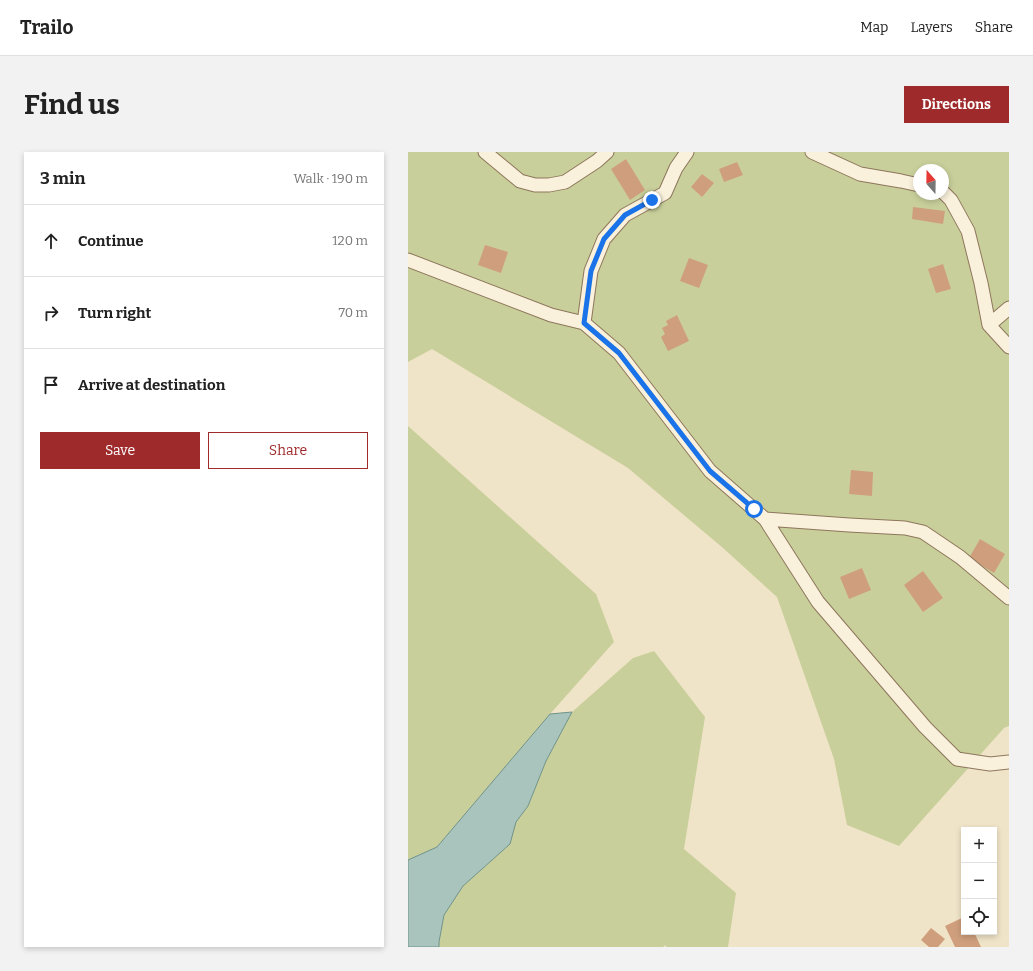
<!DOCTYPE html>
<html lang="en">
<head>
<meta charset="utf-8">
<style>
  :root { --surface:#fff; --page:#f2f2f2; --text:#222; --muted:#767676; --line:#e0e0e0; --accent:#9e2a2b }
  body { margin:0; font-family:Bitter,serif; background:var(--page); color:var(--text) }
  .controls { position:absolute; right:12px; bottom:12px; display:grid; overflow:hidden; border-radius:0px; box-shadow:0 2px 6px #0003 }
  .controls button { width:36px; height:36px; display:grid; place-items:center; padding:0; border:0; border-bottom:1px solid var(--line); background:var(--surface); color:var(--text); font:20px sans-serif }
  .compass { position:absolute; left:505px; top:12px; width:36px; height:36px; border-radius:50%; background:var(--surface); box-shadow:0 2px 6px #0003; rotate:340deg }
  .stop { position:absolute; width:12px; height:12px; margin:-9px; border:3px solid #1a73e8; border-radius:50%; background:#fff }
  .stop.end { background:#1a73e8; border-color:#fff; box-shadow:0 1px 4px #0008 }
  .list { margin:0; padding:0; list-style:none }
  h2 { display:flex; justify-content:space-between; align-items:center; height:52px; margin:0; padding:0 16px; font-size:17px }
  h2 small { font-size:13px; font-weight:400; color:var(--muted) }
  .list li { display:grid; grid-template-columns:26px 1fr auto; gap:12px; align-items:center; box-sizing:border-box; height:72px; padding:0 16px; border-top:1px solid var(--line) }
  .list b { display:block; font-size:15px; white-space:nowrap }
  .list em { font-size:13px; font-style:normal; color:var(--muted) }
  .actions { display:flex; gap:8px; padding:12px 16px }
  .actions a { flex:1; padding:9px 0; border:1px solid var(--accent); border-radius:0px; text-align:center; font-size:14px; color:var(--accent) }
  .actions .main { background:var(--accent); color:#fff }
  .icon { flex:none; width:22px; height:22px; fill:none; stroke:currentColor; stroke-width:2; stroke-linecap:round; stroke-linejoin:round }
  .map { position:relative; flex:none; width:601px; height:795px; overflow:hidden; border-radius:0px }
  header { display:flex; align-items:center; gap:24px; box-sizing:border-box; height:56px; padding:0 20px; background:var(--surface); border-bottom:1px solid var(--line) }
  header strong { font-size:19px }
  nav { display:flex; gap:22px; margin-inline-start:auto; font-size:14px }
  .intro { display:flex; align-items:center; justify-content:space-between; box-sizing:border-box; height:96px; padding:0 24px }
  h1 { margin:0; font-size:28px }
  .button { padding:10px 18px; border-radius:0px; background:var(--accent); color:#fff; font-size:14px; font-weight:700 }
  main { display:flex; gap:24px; padding:0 24px }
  aside { flex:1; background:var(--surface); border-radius:0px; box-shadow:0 2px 6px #0003 }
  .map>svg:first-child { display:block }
</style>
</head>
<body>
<header>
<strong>Trailo</strong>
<nav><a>Map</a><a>Layers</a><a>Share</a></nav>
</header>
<div class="intro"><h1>Find us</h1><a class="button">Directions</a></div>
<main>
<aside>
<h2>3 min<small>Walk · 190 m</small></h2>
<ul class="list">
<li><svg class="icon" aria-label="ahead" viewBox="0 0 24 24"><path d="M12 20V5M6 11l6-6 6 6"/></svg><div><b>Continue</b></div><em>120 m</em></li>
<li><svg class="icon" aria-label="right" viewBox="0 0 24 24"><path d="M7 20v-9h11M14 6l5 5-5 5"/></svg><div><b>Turn right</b></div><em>70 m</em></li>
<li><svg class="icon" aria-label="arrive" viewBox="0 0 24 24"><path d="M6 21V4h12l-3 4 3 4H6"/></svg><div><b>Arrive at destination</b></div></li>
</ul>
<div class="actions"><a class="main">Save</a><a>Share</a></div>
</aside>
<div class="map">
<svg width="601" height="795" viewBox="0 0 601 795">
  <rect width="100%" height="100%" fill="#f0e4c8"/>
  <!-- green -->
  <path fill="#c9cf9b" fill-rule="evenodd" d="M 0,0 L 601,0 L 601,574 L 596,576 L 491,694 L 439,673 L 426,607 L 369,445 L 315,396 L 220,316 L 24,197 L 0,210 ZM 511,18 L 535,18 L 535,42 L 511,42 Z
    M 0,274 L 188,442 L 206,490 L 142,562 L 29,695 L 0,708 Z
    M 246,499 L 297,565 L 276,697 L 328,741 L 320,795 L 258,795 L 258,793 L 255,795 L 31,795 L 31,790 L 36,763 L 55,734 L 102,692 L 108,670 L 120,654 L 138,609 L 164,560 L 225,506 Z"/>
  <!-- water -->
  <path fill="#a9c4bc" stroke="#6f938a" d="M 164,560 L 138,609 L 120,654 L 108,670 L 102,692 L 55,734 L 36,763 L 31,790 L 31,795 L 0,795 L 0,708 L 29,695 L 142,562 Z"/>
  <!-- building -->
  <path fill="#cf9f7d" d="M 218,7 L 237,38 L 222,48 L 203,17 Z
    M 329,10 L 335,23 L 316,30 L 311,17 Z
    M 294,22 L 306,31 L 294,45 L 283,35 Z
    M 505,55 L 537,59 L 535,72 L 504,67 Z
    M 77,93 L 100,100 L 93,121 L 70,113 Z
    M 281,106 L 300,113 L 291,136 L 272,129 Z
    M 535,112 L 543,137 L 528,141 L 520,117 Z
    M 269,163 L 281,189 L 260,199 L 253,185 L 257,182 L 254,176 L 260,173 L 258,169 Z
    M 443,318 L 465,320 L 464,344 L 441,342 Z
    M 572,387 L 597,402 L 586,421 L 561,406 Z
    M 454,416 L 463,438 L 441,447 L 432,425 Z
    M 515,419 L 535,446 L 515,460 L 496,433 Z
    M 556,765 L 556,780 L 566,780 L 573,795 L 547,795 L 537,774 Z
    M 523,776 L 537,787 L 530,795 L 521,795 L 513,788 Z"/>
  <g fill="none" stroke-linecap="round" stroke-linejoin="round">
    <!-- street casing -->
    <g stroke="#8d765c" stroke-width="15">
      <path id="street" d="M 77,0 L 112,29 L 127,33 L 141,33 L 157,30 L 189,9 L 199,0
        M 404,0 L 452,22 L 493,29 L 511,33
        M 535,40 L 543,48 L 560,79 L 573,131 L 581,173 L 601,195
        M 0,108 L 143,163 L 176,171 L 211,201 L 302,319 L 357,367 L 410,450 L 517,575 L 549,607 L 582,612 L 601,610
        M 176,171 L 183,119 L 196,87 L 217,63 L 257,41 L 268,16 L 279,0
        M 581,173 L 601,156
        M 357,367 L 441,373 L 497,376 L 515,380 L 552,405 L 601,446"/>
    </g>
    <!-- street -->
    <use href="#street" stroke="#faf1dc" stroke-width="13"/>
  </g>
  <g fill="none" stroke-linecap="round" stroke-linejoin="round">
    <!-- route -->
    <path stroke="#1a73e8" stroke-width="5" d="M 244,48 L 217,63 L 196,87 L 183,119 L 176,171 L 211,201 L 302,319 L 346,357"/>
  </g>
</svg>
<div class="controls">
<button>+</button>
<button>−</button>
<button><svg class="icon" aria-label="locate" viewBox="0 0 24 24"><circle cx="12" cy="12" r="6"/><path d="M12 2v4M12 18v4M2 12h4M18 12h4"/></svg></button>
</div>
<svg class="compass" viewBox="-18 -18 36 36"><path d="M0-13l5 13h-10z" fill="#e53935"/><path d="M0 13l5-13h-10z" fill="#767676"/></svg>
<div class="stop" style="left:346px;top:357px"></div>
<div class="stop end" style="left:244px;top:48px"></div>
</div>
</main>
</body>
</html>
